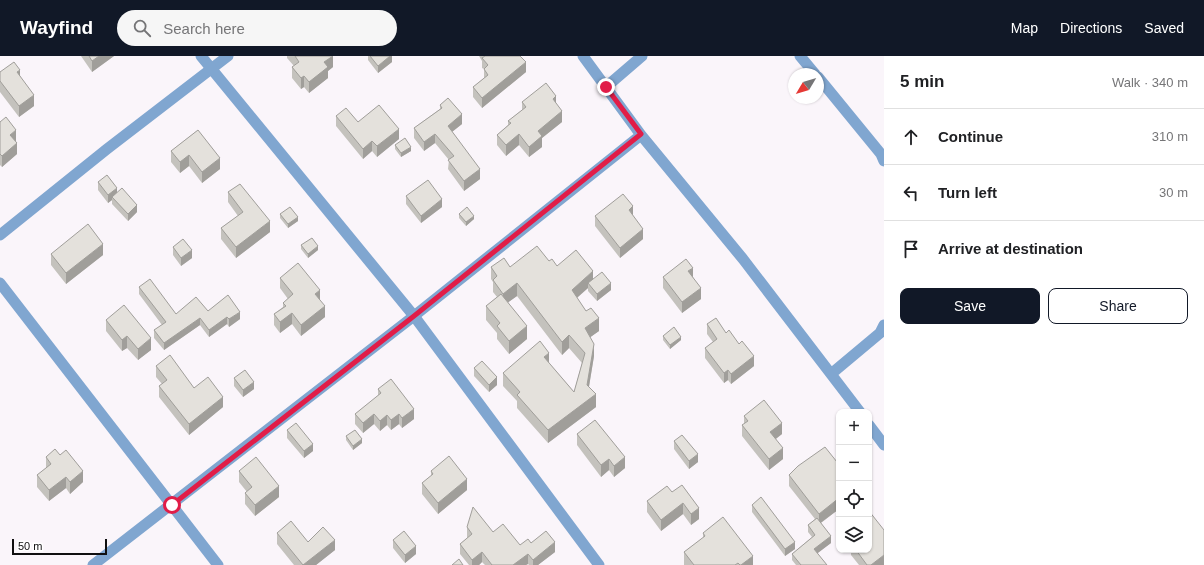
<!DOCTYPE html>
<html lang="en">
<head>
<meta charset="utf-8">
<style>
  :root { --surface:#fff; --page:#f6f6f6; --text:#202124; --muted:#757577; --line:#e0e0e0; --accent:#111827 }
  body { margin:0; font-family:Arial,sans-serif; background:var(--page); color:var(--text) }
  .controls { position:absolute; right:12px; bottom:12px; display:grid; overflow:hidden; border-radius:8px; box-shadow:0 1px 3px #0004 }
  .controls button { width:36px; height:36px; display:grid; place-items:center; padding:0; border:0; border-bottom:1px solid var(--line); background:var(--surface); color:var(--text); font:20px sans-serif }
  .compass { position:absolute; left:788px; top:12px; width:36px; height:36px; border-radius:50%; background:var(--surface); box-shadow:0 1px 3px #0004; rotate:232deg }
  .scale { position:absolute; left:12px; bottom:10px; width:95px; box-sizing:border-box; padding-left:4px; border:2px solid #100f10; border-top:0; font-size:11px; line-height:14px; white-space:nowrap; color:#100f10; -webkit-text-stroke:3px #fff; paint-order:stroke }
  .stop { position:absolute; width:12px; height:12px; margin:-9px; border:3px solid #e11d48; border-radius:50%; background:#fff }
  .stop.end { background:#e11d48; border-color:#fff; box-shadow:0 1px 4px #0008 }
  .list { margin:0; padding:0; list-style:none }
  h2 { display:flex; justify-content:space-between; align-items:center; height:52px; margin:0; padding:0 16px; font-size:17px }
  h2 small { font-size:13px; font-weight:400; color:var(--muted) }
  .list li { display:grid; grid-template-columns:26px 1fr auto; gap:12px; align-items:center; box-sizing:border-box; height:56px; padding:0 16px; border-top:1px solid var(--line) }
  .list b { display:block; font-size:15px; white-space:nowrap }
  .list em { font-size:13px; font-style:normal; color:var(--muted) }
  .actions { display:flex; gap:8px; padding:12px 16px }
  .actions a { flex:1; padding:9px 0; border:1px solid var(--accent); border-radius:8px; text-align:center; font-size:14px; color:var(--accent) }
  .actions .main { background:var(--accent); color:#fff }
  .icon { flex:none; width:22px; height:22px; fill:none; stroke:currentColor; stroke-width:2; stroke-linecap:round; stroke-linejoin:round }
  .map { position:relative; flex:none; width:884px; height:509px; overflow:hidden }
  header { display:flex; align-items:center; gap:24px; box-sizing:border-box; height:56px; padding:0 20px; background:var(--accent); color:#fff }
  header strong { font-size:19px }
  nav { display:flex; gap:22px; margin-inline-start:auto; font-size:14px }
  .search { width:280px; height:36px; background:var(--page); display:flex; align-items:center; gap:10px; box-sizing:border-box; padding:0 14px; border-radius:22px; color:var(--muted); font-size:15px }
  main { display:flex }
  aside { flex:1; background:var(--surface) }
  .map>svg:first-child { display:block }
</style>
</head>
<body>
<header>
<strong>Wayfind</strong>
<div class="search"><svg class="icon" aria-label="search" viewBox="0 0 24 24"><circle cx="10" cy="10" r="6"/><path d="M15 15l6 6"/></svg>Search here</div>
<nav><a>Map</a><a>Directions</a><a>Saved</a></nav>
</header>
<main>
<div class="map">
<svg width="884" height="509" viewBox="0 0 884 509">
  <rect width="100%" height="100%" fill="#faf5fa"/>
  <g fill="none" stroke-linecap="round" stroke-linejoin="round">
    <!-- minor -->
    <path stroke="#80a6d0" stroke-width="11" d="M 583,0 L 641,79 L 743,203 L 860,356
      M 800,0 L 815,18
      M 818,21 L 881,98 L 884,105
      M 606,31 L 642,0
      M 0,179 L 107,93 L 228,0
      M 0,227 L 218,509
      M 831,318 L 880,277 L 884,269
      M 869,369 L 884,389
      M 93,509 L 414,260 L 641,79"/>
    <!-- tertiary -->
    <path stroke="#80a6d0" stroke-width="11" d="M 201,0 L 414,260 L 599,509"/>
  </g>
  <!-- wall -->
  <path fill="#c4c2bd" d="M 81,0 L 114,0 L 92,16 Z
    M 287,0 L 333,0 L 333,11 L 328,15 L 328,22 L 309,37 L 304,31 L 301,33 L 292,22 L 292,11 L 294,10 L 287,2 Z
    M 368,0 L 392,0 L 392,6 L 378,17 L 368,4 Z
    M 479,0 L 520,0 L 526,16 L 482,52 L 473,41 L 473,31 L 484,22 L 484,13 L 482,12 L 482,5 Z
    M 0,16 L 20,20 L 34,50 L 19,61 L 0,36 Z
    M 522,46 L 556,47 L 562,66 L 542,82 L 542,91 L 529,101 L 519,89 L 506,100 L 497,89 L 497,79 L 508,69 L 508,65 L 522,54 Z
    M 440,49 L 462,68 L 452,76 L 480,123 L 464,135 L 448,113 L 449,104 L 435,87 L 424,95 L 414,82 L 414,72 L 440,53 Z
    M 336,60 L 358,66 L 399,83 L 377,101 L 372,95 L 363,103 L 336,70 Z
    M 0,66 L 16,85 L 15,85 L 17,98 L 2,111 L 0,109 Z
    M 198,74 L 220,113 L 202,127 L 189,110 L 180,117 L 171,106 L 171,95 Z
    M 395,89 L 411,95 L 401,101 L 395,93 Z
    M 98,126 L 117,136 L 137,156 L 128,165 L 112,148 L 112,144 L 108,147 L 98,134 Z
    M 228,136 L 270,176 L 236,202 L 221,183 L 221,172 L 238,160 L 228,146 Z
    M 406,140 L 442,151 L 421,167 L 406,148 Z
    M 280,158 L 298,165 L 288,172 L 280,162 Z
    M 459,158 L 474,163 L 466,170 L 459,162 Z
    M 595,160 L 633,160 L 643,183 L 620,202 L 595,170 Z
    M 301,189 L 318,194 L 308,202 L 301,193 Z
    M 173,191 L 192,202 L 181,210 L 173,199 Z
    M 51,198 L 103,199 L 66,228 L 51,209 Z
    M 549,205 L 557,210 L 593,223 L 611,234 L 597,245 L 588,235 L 588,232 L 577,242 L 599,275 L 590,281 L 594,300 L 589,331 L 596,351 L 548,387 L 517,352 L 517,345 L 503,330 L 503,317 L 549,307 L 574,336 L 582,307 L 569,292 L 562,299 L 517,240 L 508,246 L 527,283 L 509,298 L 497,283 L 497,277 L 486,264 L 486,250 L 497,241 L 493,236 L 493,226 L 491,223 L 491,211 L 510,211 Z
    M 663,221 L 693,221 L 701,243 L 682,257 L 663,232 Z
    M 280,222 L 320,244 L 325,261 L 301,280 L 292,268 L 280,277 L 274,269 L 274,258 L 283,251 L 283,247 L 288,243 L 280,232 Z
    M 139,231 L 176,258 L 208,255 L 240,263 L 229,271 L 227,268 L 209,281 L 200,269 L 164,294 L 154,282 L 154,274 L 162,269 L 139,238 Z
    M 106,264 L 151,294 L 138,304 L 127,292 L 122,295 L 106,275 Z
    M 707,268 L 726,277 L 754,310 L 731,328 L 728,324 L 724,327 L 705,302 L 705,292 L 713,286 L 707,278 Z
    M 663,280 L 681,284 L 670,293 L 663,284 Z
    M 156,310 L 194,332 L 223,351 L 189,379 L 159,341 L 159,330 L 162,328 L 156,321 Z
    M 474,312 L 497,329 L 489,336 L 474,320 Z
    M 234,322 L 254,333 L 243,341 L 234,330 Z
    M 378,333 L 414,363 L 402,372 L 399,368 L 391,374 L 387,369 L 380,375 L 374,368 L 363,377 L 355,368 L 355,358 L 378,340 Z
    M 744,360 L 782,378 L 776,383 L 783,403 L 769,414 L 742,380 L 742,369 L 744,368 Z
    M 287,374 L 313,395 L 304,402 L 287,382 Z
    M 577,378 L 625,412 L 614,421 L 609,414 L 601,421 L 577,389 Z
    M 346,380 L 362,387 L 353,394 L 346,384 Z
    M 674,385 L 698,406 L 689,413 L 674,393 Z
    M 60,399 L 83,426 L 70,438 L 66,432 L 49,445 L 37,431 L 37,419 L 46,412 L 46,401 Z
    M 839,405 L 839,453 L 821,467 L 831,487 L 817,497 L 827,509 L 796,509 L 792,504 L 792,498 L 812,481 L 808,476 L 808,469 L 815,463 L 789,430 L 789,419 L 837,406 Z
    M 239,415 L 279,441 L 255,460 L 245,448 L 245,437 L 247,436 L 239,426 Z
    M 431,415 L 467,434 L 438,458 L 422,438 L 422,427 L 431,420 Z
    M 672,436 L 699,463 L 691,469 L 683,458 L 661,475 L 647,456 L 647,445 Z
    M 752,449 L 795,493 L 785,500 L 752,456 Z
    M 467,471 L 493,476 L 520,489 L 531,487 L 555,496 L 538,509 L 529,509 L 528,508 L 526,509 L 485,509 L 482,506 L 479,509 L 469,509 L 460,498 L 460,488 L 467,482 Z
    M 277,477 L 308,486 L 335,494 L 316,509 L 294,509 L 277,488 Z
    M 703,477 L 753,509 L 684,509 L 684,496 L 703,482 Z
    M 393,484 L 416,498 L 405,507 L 393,492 Z
    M 851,494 L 869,494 L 884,509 L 859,509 L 851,499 Z"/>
  <!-- shaded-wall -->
  <path fill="#a09e9a" d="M 99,0 L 114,0 L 92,16 L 92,5 Z
    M 333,0 L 333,11 L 328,15 L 328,22 L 309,37 L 309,26 L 324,6 Z
    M 390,0 L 392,0 L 392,6 L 378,17 L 378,10 Z
    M 526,6 L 526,16 L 482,52 L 482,42 Z
    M 20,14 L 20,25 L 17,16 Z
    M 304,20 L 304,31 L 301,33 L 301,22 Z
    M 34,39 L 34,50 L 19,61 L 19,50 Z
    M 556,40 L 556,50 L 553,43 Z
    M 562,55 L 562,66 L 542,82 L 542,91 L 529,101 L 529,91 L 538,75 Z
    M 462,58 L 462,68 L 448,79 L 448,70 Z
    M 399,73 L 399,83 L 377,101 L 377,90 Z
    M 16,74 L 16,85 L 10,90 L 10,79 Z
    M 435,78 L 435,87 L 424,95 L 424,86 Z
    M 519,78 L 519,89 L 506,100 L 506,89 Z
    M 372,85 L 372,95 L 363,103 L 363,93 Z
    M 17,87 L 17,98 L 2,111 L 2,100 Z
    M 411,91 L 411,95 L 401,101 L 401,97 Z
    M 189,99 L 189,110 L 180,117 L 180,106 Z
    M 220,102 L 220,113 L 202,127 L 202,116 Z
    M 480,113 L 480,123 L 464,135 L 464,125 Z
    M 117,132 L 117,140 L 112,141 L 112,144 L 108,147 L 108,139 Z
    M 442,143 L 442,151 L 421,167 L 421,160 Z
    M 137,149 L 137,156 L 128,165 L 128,158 Z
    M 633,150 L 633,160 L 629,154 Z
    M 474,160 L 474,163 L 466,170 L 466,166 Z
    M 298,161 L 298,165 L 288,172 L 288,168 Z
    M 270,165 L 270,176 L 236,202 L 236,191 Z
    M 643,173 L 643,183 L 620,202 L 620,192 Z
    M 103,188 L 103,199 L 66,228 L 66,217 Z
    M 318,190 L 318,194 L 308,202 L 308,198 Z
    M 192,194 L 192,202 L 181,210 L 181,202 Z
    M 693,212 L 693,223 L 688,215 Z
    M 593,215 L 593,228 L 588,227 L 588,232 L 572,246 L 572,234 Z
    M 517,227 L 517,240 L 503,250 L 503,238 Z
    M 611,227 L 611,234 L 597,245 L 597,238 Z
    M 701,232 L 701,243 L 682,257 L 682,246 Z
    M 320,234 L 320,245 L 315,238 Z
    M 325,250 L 325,261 L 301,280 L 301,269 Z
    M 240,256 L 240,263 L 229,271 L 229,263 Z
    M 292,257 L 292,268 L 280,277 L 280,266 Z
    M 227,261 L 227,268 L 209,281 L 209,274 Z
    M 200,262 L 200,269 L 164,294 L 164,287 Z
    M 599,262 L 599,275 L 585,285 L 585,272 Z
    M 527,270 L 527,283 L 509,298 L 509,285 Z
    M 569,279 L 569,292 L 562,299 L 562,286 Z
    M 127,280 L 127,292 L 122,295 L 122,284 Z
    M 681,281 L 681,284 L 670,293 L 670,289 Z
    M 151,282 L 151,294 L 138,304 L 138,293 Z
    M 594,288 L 594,300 L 587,342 L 587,329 Z
    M 549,297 L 549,310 L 544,301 Z
    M 754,300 L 754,310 L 731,328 L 731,318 Z
    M 728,314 L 728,324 L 724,327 L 724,317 Z
    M 497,321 L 497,329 L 489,336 L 489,329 Z
    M 254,326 L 254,333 L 243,341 L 243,334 Z
    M 596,338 L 596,351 L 548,387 L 548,374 Z
    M 223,341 L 223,351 L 189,379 L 189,368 Z
    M 414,353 L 414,363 L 402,372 L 402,362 Z
    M 374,358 L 374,368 L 363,377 L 363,367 Z
    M 399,358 L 399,368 L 391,374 L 391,364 Z
    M 387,359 L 387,369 L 380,375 L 380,365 Z
    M 782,367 L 782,378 L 770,387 L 770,376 Z
    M 362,383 L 362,387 L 353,394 L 353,390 Z
    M 313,388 L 313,395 L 304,402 L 304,395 Z
    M 783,392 L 783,403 L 769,414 L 769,403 Z
    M 698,398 L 698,406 L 689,413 L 689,405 Z
    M 625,401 L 625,412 L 614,421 L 614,410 Z
    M 609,403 L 609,414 L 601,421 L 601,409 Z
    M 83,415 L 83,426 L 70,438 L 70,426 Z
    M 66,421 L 66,432 L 49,445 L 49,434 Z
    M 467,423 L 467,434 L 438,458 L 438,447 Z
    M 279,430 L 279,441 L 255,460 L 255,449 Z
    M 839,442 L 839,453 L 819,468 L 819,458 Z
    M 683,447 L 683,458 L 661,475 L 661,464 Z
    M 699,452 L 699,463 L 691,469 L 691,458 Z
    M 831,480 L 831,487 L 814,500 L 814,493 Z
    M 335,484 L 335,494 L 316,509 L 303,509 Z
    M 555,486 L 555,496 L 538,509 L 533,509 L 533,504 Z
    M 795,486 L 795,493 L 785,500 L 785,493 Z
    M 416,490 L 416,498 L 405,507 L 405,499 Z
    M 482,496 L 482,506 L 479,509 L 472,509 L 472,504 Z
    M 528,498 L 528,508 L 526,509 L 513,509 Z
    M 884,499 L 884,509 L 871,509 Z
    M 753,500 L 753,509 L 741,509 Z"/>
  <!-- building -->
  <path fill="#e4e1dc" stroke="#a09e9a" d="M 89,0 L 99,0 L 92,5 Z
    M 295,0 L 333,0 L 324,6 L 328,11 L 309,26 L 304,20 L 301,22 L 292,11 L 299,6 Z
    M 370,0 L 390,0 L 378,10 Z
    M 485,0 L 520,0 L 526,6 L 482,42 L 473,31 L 488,19 L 484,13 L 488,9 L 482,2 Z
    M 14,6 L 20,14 L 17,16 L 34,39 L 19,50 L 0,25 L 0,16 Z
    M 546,27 L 556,40 L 553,43 L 562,55 L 538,75 L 542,80 L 529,91 L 519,78 L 506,89 L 497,79 L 511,67 L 508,65 L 526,51 L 522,46 Z
    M 448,42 L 462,58 L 448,70 L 480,113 L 464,125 L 448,104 L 454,100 L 435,78 L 424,86 L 414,72 L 442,52 L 440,49 Z
    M 379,49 L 399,73 L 377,90 L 372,85 L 363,93 L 336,60 L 346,52 L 358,66 Z
    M 6,61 L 16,74 L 10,79 L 17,87 L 2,100 L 0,98 L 0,66 Z
    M 198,74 L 220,102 L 202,116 L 189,99 L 180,106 L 171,95 Z
    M 405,82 L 411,91 L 401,97 L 395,89 Z
    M 107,119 L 117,132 L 108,139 L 98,126 Z
    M 428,124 L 442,143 L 421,160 L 406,140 Z
    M 240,128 L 270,165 L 236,191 L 221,172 L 243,156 L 228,136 Z
    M 122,132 L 137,149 L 128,158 L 112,141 Z
    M 623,138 L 633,150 L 629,154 L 643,173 L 620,192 L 595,160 Z
    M 290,151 L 298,161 L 288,168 L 280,158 Z
    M 467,151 L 474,160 L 466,166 L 459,158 Z
    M 88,168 L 103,188 L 66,217 L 51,198 Z
    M 312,182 L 318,190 L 308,198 L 301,189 Z
    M 183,183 L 192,194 L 181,202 L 173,191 Z
    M 537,190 L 549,205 L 552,203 L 557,210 L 576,194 L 593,215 L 572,234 L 586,255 L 591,252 L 599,262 L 585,272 L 594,288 L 587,329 L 596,338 L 548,374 L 517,339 L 520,336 L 503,317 L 540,285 L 549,297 L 544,301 L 574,336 L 585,297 L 569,279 L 562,286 L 517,227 L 503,238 L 493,224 L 497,220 L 491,211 L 504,202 L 510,211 Z
    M 686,203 L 693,212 L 688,215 L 701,232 L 682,246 L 663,221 Z
    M 298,207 L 320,234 L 315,238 L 325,250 L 301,269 L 292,257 L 280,266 L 274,258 L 286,250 L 283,247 L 293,238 L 280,222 Z
    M 602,216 L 611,227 L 597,238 L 588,227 Z
    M 150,223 L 176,258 L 196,241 L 208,255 L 228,239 L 240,256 L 229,263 L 227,261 L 209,274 L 200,262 L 164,287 L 154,274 L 166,266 L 139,231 Z
    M 501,238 L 527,270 L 509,285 L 497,270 L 500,267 L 486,250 Z
    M 124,249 L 151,282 L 138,293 L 127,280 L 122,284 L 106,264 Z
    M 716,262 L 726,277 L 729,274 L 739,288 L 742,285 L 754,300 L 731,318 L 728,314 L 724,317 L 705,292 L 717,283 L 707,268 Z
    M 674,271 L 681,281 L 670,289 L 663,280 Z
    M 170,299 L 194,332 L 208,321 L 223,341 L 189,368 L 159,330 L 167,324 L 156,310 Z
    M 482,305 L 497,321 L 489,329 L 474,312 Z
    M 245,314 L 254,326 L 243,334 L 234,322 Z
    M 391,323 L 414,353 L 402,362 L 399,358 L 391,364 L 387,359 L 380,365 L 374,358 L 363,367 L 355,358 L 381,337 L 378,333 Z
    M 764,344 L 782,367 L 770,376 L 783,392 L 769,403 L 742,369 L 748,365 L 744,360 Z
    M 595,364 L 625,401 L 614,410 L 609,403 L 601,409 L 577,378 Z
    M 296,367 L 313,388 L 304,395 L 287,374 Z
    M 355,374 L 362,383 L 353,390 L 346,380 Z
    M 682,379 L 698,398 L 689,405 L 674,385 Z
    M 825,391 L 837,406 L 839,405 L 839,442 L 819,458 L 789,419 L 798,410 Z
    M 55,393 L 60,399 L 66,394 L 83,415 L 70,426 L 66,421 L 49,434 L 37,419 L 51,408 L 46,401 Z
    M 449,400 L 467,423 L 438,447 L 422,427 L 433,418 L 431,415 Z
    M 256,401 L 279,430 L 255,449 L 245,437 L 252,431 L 239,415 Z
    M 682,429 L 699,452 L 691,458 L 683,447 L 661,464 L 647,445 L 667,430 L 672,436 Z
    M 761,441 L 795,486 L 785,493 L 752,449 Z
    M 473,451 L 493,476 L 503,468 L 520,489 L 528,483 L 531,487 L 546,475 L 555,486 L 533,504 L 528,498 L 513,509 L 492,509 L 482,496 L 472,504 L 460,488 L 472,478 L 467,471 Z
    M 869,455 L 884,474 L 884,499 L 871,509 L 867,509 L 856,494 L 869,494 Z
    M 723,461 L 753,500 L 741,509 L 740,509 L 738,507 L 735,509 L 694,509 L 684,496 L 705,480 L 703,477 Z
    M 817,462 L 831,480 L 814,493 L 827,509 L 801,509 L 792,498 L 815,479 L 808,469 Z
    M 291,465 L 308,486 L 323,471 L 335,484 L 303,509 L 277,477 Z
    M 404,475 L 416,490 L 405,499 L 393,484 Z
    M 459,503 L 463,509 L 452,509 Z"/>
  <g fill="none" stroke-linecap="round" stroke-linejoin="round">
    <!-- route -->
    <path stroke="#e11d48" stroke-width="5" d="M 172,449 L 414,260 L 641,78 L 606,31"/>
  </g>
</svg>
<div class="controls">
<button>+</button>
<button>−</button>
<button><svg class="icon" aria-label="locate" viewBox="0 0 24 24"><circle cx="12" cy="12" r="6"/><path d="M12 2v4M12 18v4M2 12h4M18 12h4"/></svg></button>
<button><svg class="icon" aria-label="layers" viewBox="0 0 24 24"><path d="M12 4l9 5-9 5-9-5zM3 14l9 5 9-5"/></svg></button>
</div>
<svg class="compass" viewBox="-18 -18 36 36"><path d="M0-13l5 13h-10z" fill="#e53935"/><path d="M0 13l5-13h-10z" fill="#757577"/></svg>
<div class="scale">50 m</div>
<div class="stop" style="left:172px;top:449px"></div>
<div class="stop end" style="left:606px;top:31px"></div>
</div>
<aside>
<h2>5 min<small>Walk · 340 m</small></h2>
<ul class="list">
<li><svg class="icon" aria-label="ahead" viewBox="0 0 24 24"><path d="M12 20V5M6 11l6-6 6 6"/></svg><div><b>Continue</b></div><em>310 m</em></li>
<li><svg class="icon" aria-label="left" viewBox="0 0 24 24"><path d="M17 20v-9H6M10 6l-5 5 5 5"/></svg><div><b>Turn left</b></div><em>30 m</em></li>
<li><svg class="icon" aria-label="arrive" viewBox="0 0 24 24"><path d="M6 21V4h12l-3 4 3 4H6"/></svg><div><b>Arrive at destination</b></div></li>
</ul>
<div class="actions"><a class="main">Save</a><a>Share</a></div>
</aside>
</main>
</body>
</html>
